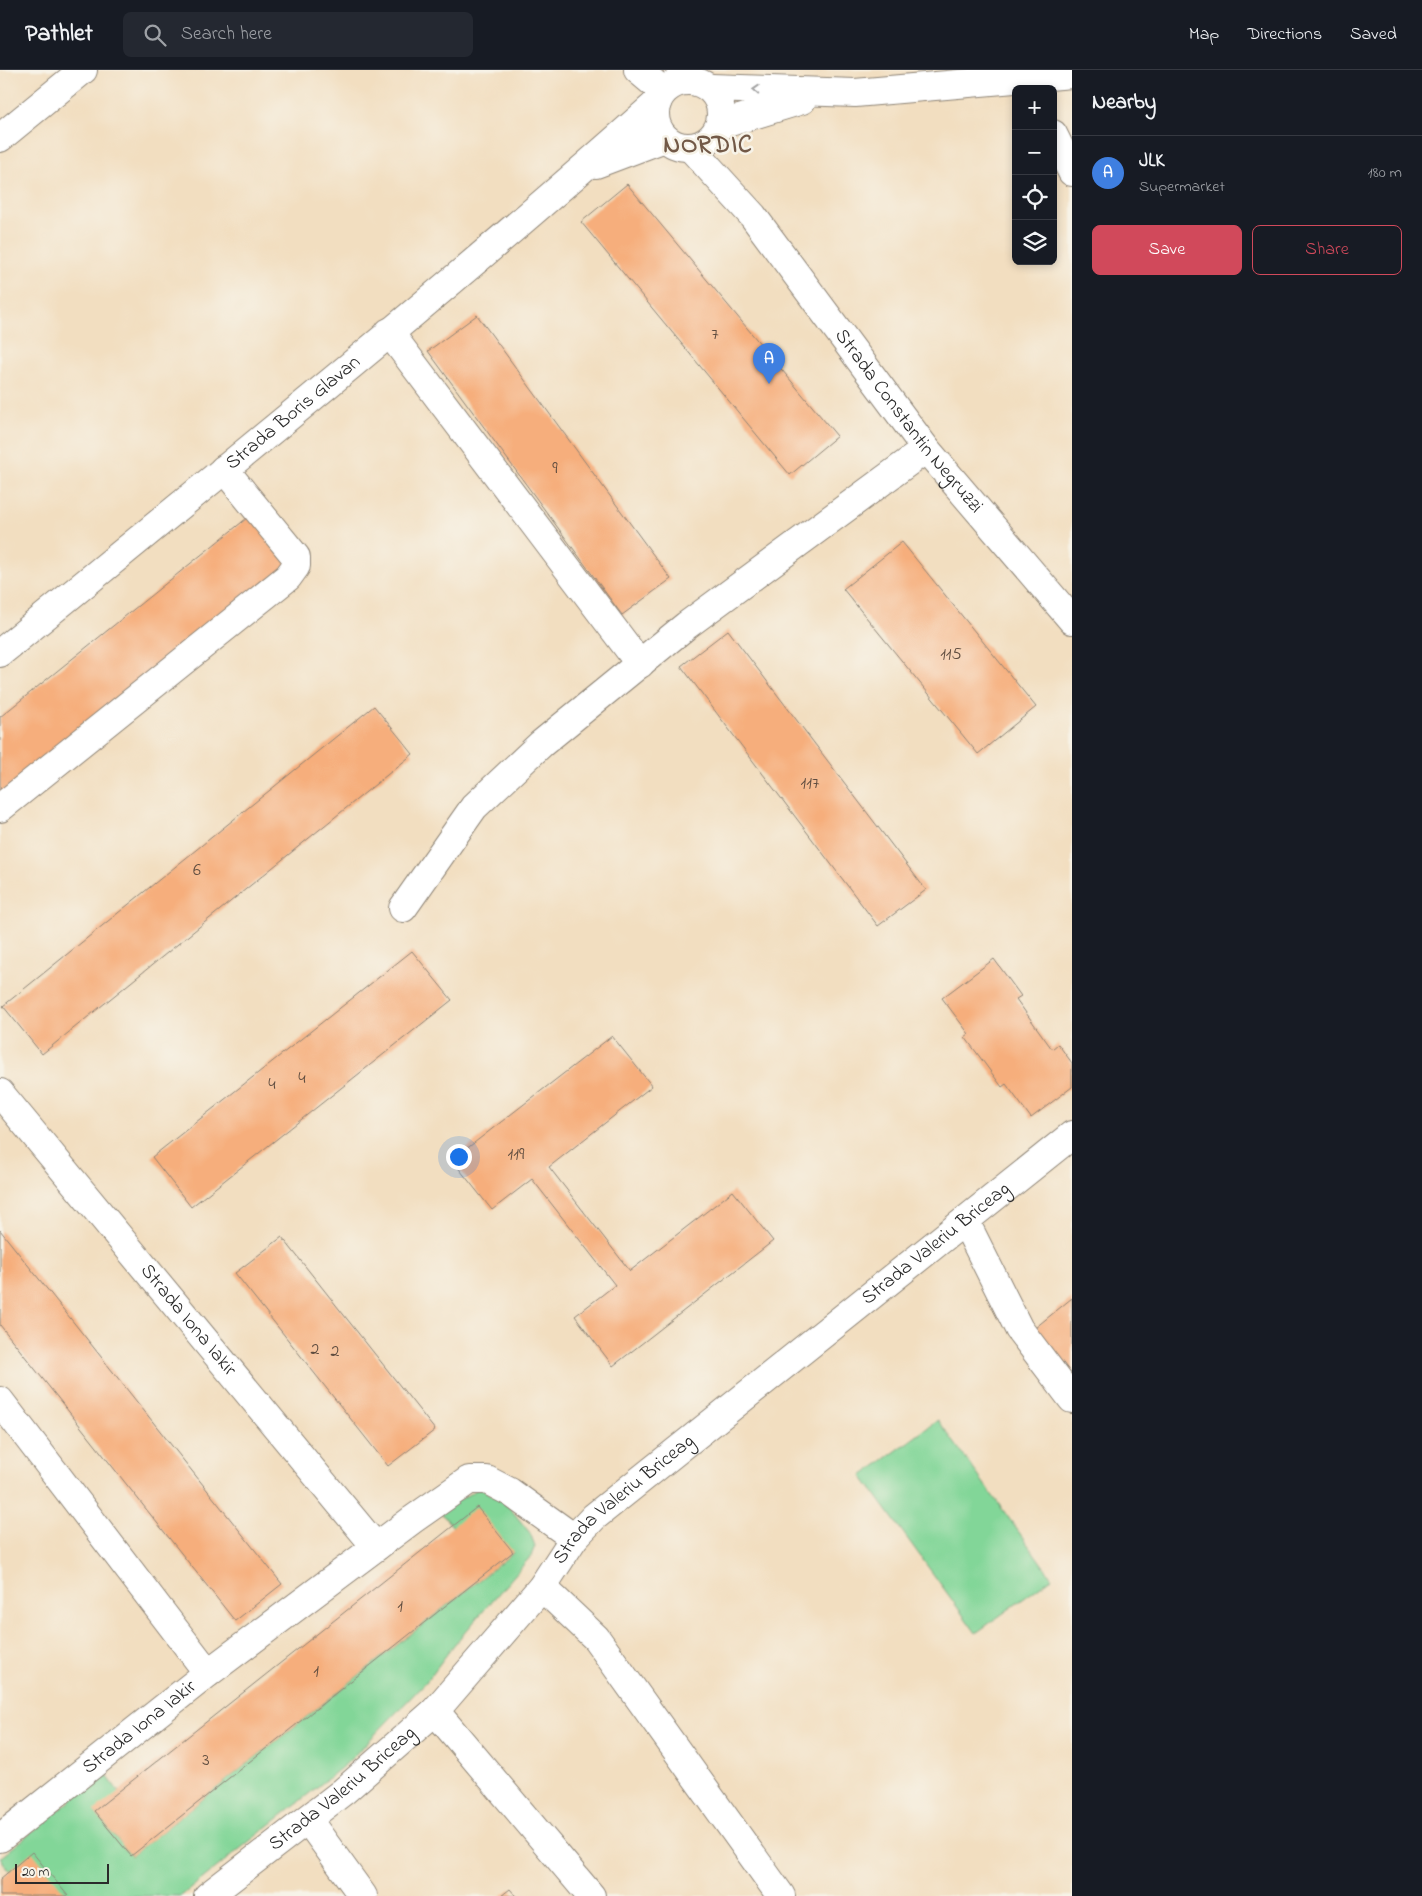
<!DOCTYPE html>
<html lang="en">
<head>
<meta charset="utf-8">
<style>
  :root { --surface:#171b24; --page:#242831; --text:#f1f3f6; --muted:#9ea1a6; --line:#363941; --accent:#d1495b }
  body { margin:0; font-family:"Indie Flower",sans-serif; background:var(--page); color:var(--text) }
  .controls { position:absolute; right:15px; top:15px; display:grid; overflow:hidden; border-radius:8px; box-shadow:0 2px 8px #0003 }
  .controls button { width:45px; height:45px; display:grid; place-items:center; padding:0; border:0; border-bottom:1px solid var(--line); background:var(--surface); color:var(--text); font:25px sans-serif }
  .scale { position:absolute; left:15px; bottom:12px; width:94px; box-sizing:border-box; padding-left:5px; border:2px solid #2b2b2b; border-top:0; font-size:14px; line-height:18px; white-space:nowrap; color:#2b2b2b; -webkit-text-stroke:4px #f7f3e8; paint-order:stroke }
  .you { position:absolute; left:458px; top:1086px; width:18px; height:18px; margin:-12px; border:4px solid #fff; border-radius:50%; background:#1a73e8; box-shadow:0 0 0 8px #1a73e833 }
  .badge { display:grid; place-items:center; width:32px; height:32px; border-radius:50%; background:var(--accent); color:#fff; font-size:16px; font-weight:700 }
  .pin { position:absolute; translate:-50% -41px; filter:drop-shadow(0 1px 2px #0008) }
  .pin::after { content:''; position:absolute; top:26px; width:18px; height:15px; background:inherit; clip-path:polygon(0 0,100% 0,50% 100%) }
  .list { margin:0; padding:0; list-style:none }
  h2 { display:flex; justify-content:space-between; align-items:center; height:65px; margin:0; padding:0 20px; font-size:21px }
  h2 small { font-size:16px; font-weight:400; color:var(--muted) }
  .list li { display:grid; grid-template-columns:32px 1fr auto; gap:15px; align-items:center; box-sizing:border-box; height:75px; padding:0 20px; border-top:1px solid var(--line) }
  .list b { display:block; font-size:19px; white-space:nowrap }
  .list p { margin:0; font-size:16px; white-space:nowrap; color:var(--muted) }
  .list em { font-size:16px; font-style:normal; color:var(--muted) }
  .actions { display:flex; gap:10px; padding:15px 20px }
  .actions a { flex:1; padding:11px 0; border:1px solid var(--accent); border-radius:8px; text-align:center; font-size:18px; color:var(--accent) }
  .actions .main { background:var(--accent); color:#fff }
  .icon { flex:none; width:28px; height:28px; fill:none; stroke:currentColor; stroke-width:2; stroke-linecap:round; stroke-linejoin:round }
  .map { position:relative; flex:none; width:1072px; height:1826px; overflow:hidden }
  header { display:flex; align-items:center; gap:30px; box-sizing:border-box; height:70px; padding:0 25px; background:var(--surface); border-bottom:1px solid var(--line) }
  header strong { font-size:24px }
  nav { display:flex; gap:28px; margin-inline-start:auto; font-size:18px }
  .search { width:350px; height:45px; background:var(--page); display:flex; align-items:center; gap:12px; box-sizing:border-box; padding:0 18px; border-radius:8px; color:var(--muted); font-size:19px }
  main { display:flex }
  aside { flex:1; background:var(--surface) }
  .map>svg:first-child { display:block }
</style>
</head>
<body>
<header>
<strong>Pathlet</strong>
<div class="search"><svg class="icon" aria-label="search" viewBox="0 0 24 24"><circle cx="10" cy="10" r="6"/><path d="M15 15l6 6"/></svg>Search here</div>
<nav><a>Map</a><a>Directions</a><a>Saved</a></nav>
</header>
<main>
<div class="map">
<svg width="1072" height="1826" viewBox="0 0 1072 1826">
  <rect width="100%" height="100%" fill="#f7f3e8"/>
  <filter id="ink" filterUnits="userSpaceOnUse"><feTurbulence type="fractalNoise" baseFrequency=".02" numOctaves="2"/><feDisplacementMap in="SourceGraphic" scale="10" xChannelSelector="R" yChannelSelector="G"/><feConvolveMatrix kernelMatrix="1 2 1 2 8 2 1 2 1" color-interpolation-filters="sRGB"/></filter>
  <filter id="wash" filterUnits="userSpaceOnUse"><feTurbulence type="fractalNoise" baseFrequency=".0096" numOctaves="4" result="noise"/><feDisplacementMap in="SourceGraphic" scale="20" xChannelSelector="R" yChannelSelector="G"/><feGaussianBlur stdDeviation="1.12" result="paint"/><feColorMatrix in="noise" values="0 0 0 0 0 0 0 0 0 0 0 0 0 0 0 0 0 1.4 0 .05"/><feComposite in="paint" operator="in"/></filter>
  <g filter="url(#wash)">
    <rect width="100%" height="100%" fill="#f2dec0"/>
    <!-- green -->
    <path fill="#82d698" stroke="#568062" d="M 938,1350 L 1052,1508 L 976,1563 L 862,1406 Z
      M 479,1418 L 505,1432 L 530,1463 L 535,1476 L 531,1486 L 453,1576 L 426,1612 L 346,1694 L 181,1826 L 68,1826 L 10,1801 L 0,1788 L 105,1703 L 119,1722 L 95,1742 L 131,1786 L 513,1483 L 453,1457 L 440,1442 Z"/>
    <g id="blocks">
      <!-- building -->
      <path fill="#f6ae7b" d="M 627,114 L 837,366 L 790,405 L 581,152 Z
        M 477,245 L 671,509 L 622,545 L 428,281 Z
        M 252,444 L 291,492 L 0,727 L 0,647 Z
        M 902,472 L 1036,637 L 978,684 L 843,519 Z
        M 728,560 L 926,820 L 878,856 L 681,596 Z
        M 374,636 L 413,684 L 42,984 L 3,936 Z
        M 412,881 L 452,930 L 191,1137 L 152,1087 Z
        M 994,889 L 1021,926 L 1016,929 L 1052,979 L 1058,974 L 1072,993 L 1072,1017 L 1031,1048 L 1006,1014 L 1002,1017 L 965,967 L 969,964 L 942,928 Z
        M 612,966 L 652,1016 L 549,1097 L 630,1201 L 733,1121 L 773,1171 L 613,1296 L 575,1246 L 615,1215 L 532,1109 L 492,1140 L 452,1090 Z
        M 0,1160 L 282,1514 L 235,1551 L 0,1255 Z
        M 282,1167 L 435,1360 L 388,1396 L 235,1203 Z
        M 1072,1228 L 1072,1305 L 1035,1258 Z
        M 477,1437 L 513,1482 L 131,1786 L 94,1741 Z
        M 32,1782 L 68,1826 L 0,1826 L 0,1809 Z
        M 510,1819 L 516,1826 L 501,1826 Z"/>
    </g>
  </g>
  <g filter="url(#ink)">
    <use href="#blocks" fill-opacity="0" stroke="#8e8476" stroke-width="1"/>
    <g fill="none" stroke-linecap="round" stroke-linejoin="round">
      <!-- minor casing -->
      <g stroke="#8e8476" stroke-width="30">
        <g id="minor">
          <path d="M 638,0 L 663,21"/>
          <circle cx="688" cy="44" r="33"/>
          <path d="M 711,18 L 855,23 L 1072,4"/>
          <path d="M 720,55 L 802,30"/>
          <path d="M 1053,64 L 1072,102"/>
          <path d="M 0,68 L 83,0"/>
          <path id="s1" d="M 690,77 L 753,146 L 926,379 L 1072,550"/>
          <path d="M 596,94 L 665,68"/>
          <path d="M 389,262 L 640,594"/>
          <path id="s2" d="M 0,583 C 221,402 444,223 657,33"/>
          <path d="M 0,738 L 288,507 L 296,496 L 296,487 L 224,399"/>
          <path d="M 403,838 L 474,737 L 541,674 L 687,555 L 926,379"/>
          <path id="s3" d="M 0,1023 L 376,1477"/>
          <path d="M 965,1151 L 1019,1259 L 1072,1329"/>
          <path d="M 0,1331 L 208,1603"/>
          <path d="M 542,1517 L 596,1568 L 781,1826"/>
          <path d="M 435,1641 L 591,1826"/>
          <path d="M 308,1750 L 363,1826"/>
          <path id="s4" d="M 0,1768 L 208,1603 L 412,1450 L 469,1410 L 487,1410 L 510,1422 L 574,1468"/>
          <path id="s5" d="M 208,1826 L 344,1721 L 435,1641 L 542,1517 L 574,1468 L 594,1447 L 1072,1065"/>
        </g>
      </g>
      <!-- minor -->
      <use href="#minor" stroke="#fff" stroke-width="28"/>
    </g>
    <!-- one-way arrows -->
    <defs><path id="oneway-chevron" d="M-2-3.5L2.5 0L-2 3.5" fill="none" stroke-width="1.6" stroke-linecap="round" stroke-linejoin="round" transform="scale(1.25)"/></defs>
    <use stroke="#a0a0a0" href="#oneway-chevron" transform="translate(756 20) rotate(-177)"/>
  </g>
  <g text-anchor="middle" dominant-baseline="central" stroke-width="5" stroke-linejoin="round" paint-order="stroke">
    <!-- number labels -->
    <g font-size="18" fill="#5e4c3f">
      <text x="715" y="265">7</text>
      <text x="555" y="399">9</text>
      <text x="951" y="585">115</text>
      <text x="810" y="714">117</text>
      <text x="197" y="801">6</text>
      <text x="302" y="1009">4</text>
      <text x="272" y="1015">4</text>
      <text x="516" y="1085">119</text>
      <text x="315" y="1280">2</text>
      <text x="335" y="1282">2</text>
      <text x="400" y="1537">1</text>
      <text x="316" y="1602">1</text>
      <text x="206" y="1691">3</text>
    </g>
    <!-- street labels -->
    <g font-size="20" fill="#2b2b2b" stroke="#f7f3e8">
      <text stroke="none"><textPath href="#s2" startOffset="379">Strada Boris Glavan</textPath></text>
      <text stroke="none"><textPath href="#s1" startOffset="351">Strada Constantin Negruzzi</textPath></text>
      <text stroke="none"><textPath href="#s5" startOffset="982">Strada Valeriu Briceag</textPath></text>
      <text stroke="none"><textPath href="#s3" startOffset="295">Strada Iona Iakir</textPath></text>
      <text stroke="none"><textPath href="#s5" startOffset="578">Strada Valeriu Briceag</textPath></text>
      <text stroke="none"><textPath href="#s4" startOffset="178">Strada Iona Iakir</textPath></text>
      <text stroke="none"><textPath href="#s5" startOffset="172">Strada Valeriu Briceag</textPath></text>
    </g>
    <!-- district labels -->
    <g font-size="25" font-weight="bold" letter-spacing="1" fill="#725947" stroke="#f7f3e8">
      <text x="708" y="76">NORDIC</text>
    </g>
  </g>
</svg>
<div class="controls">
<button>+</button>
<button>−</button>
<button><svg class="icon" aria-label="locate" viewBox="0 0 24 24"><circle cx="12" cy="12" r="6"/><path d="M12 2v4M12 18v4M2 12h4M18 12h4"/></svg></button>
<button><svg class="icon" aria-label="layers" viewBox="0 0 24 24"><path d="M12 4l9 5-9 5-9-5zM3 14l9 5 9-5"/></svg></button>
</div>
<div class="scale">20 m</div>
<div class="you"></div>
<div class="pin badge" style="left:769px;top:314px;background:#3f7fe0">A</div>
</div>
<aside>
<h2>Nearby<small></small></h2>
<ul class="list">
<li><span class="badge" style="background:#3f7fe0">A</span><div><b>JLK</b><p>Supermarket</p></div><em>180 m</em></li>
</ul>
<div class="actions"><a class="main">Save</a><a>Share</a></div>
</aside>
</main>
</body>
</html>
